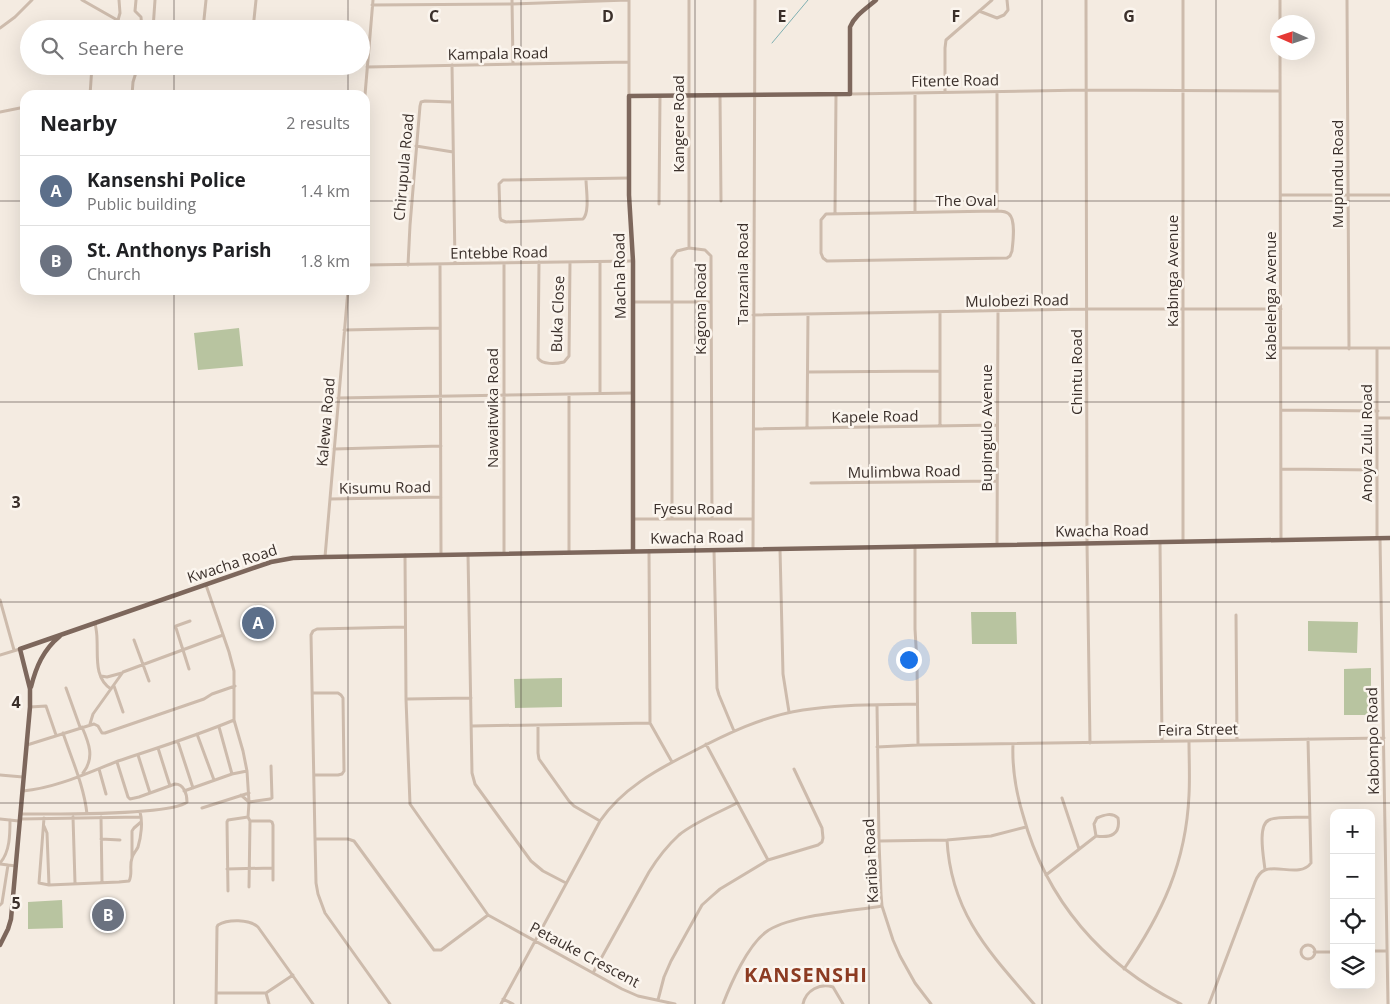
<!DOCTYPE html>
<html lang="en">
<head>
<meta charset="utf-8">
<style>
  :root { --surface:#fff; --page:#f2f2f2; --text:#202124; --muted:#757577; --line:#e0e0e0; --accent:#0b8043 }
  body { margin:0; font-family:"Open Sans",sans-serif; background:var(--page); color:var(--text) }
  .controls { position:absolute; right:15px; bottom:15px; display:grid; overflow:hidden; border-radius:10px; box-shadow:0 5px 20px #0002 }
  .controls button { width:45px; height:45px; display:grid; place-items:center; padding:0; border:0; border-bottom:1px solid var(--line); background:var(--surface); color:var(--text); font:25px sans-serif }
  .compass { position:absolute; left:1270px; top:15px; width:45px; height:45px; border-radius:50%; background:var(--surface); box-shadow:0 5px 20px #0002; rotate:273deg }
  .you { position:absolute; left:908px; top:659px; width:18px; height:18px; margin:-12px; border:4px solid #fff; border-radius:50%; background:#1a73e8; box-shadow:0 0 0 8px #1a73e833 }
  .badge { display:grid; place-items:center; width:32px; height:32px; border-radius:50%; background:var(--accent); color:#fff; font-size:16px; font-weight:700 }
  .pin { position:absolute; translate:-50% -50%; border:2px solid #fff; box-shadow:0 1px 5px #0006 }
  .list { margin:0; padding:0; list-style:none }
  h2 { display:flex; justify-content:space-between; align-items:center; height:65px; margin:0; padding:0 20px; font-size:21px }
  h2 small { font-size:16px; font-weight:400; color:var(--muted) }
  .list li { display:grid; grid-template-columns:32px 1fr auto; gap:15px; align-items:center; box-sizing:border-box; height:70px; padding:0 20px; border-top:1px solid var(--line) }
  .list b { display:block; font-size:19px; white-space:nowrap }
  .list p { margin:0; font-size:16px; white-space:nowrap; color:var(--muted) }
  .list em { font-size:16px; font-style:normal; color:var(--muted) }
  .icon { flex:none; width:28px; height:28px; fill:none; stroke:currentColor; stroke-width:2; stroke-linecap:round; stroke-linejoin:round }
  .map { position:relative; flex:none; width:1390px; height:1004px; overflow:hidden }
  .search { position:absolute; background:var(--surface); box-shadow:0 5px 20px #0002; left:20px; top:20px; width:350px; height:55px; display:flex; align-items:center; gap:12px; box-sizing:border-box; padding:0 18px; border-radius:28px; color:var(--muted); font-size:19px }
  .panel { position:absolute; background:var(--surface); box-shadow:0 5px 20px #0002; left:20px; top:90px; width:350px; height:205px; border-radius:15px }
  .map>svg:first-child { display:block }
</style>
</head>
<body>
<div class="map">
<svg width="1390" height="1004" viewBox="0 0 1390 1004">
  <rect width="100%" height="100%" fill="#f4ebe1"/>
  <!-- green -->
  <path fill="#b8c4a0" d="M 239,328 L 243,366 L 198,370 L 194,333 Z
    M 971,612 L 1016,612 L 1017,644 L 972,644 Z
    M 1308,621 L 1358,622 L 1357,653 L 1308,651 Z
    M 1371,668 L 1371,715 L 1344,715 L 1344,669 Z
    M 562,678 L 562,707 L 515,708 L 514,679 Z
    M 62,900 L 63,928 L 28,929 L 28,902 Z"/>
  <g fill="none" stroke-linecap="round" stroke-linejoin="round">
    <!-- stream -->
    <path stroke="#7fb0b2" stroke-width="1" d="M 772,43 L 808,0"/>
    <!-- minor -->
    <path stroke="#cdbbac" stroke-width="3" d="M 82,0 L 133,29
      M 136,0 L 135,11 L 141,17 L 142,29
      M 512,0 L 513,64
      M 629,0 L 629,96
      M 689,0 L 689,248
      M 1086,0 L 1087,543 L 1090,743
      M 1280,0 L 1280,22
      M 1347,0 L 1349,349
      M 372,5 L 512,4 L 628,0
      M 979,11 L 997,18 L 1004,15 L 1008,10 L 1007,0
      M 118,20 L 120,13 L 119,0
      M 0,28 L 15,17 L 32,0
      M 153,29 L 155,0
      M 203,29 L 206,0
      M 253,29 L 256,0
      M 1280,52 L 1281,540
      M 452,65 L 455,264
      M 217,66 L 247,70 L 249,66
      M 367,67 L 629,62
      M 945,92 L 945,48 L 946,40 L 992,0
      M 850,94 L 1087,90 L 1280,91
      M 90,95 L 92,66
      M 132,95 L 133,82 L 138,66
      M 365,95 L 373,0
      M 720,96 L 721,201
      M 0,112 L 25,107
      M 416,146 L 453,152
      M 586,179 C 586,189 590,212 583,219 L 506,222 L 501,220 L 500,217 L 499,184 L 503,180 L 629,178
      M 1281,195 L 1390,195
      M 659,204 L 660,96
      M 997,211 C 1001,211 1006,211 1009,214 C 1016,220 1013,242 1012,251 L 1010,256 L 1007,258 L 827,261 L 823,258 L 821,253 L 821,220 L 826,214 Z
      M 997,211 L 997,92
      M 915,212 L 915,93
      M 835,213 L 836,95
      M 539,262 L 538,358 C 542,365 556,364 564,362 L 569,356 L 570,262
      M 440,264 L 441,554
      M 365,265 L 633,261
      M 408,265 L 410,225 L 420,106 L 421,102 L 425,101 L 452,102
      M 633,302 L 711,302
      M 753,315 L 1087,309 L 1281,309
      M 344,330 L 440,328
      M 1281,348 L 1390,348
      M 1377,349 L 1377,538
      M 808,372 L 939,371
      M 600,393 L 600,262
      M 338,398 L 633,393
      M 1281,410 L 1378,411
      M 1378,418 L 1390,418
      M 940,426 L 940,312
      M 807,428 L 808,314
      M 754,429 L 997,425
      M 334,449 L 441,446
      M 1281,469 L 1377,470
      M 811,483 L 997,481
      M 330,499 L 441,497
      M 672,518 L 672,258 L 677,251 L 689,248 L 705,250 L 711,256 L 712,519
      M 633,519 L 753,519
      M 1380,538 L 1388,1004
      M 1160,542 L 1162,741
      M 1183,542 L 1183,0
      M 997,544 L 998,311
      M 915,546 L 915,629 L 917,663 L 918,745
      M 753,549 L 755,0
      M 780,549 L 783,674 L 789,712
      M 714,550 L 717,688 L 719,695 L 734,731
      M 649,551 L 650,723 L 672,762
      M 569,552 L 569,395
      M 504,553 L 504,263
      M 468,554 L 472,773 L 475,784 L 531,861 L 543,871 L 566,883
      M 405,555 L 406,699 L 410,804 L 488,915 L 622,989 L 638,996 L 675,1004
      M 325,557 L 348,290
      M 206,585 L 229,652 L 234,671 L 234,720 L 243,751 L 247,771 L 249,802 L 248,817 L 250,821 L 249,887
      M 0,600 L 14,650
      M 1236,615 L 1237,740
      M 95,623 C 96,628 97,634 97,639 C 98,657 94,678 111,689
      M 134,640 L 149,681
      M 0,655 L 20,649
      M 189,669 L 176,628 L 176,626 L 190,621
      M 101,676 L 107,677 L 122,673
      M 114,686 L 123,712
      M 66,688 L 80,727
      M 313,693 L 338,693 L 341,695 L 343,698 L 344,771 L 342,774 L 338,775 L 314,775
      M 407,699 L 471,698
      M 877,705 L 879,841 L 881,894 L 882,906 L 893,940 L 900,956 L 915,983 L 931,1004
      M 30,707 L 46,706 L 56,735
      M 90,724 L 93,714 L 123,672 L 223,635
      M 538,725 L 538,753 L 539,759 L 569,801 L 574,806 L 600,821
      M 472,726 L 650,723
      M 82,727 C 89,743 95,758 83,773
      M 219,727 L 232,774
      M 63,733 C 72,760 84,786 87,814
      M 197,734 L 214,780
      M 178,742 L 193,788
      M 706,744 L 768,860
      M 1013,744 C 1012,768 1016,792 1023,815 C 1046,900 1102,965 1181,1004
      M 27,745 L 94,724 L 98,726 L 102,733 L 105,733 L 204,699 L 212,694 L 235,686
      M 877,747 L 918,745 L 1384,738
      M 158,748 L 170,786
      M 138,755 L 150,793
      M 99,769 L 106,794
      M 0,775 L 23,777
      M 23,791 C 56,788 87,773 118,761 C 157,748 196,736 234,720
      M 184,791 L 232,774 L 247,771
      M 241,795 L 249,802 L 270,799 L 272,798 L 271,766
      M 1062,798 L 1079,849
      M 202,808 L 249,793
      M 21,814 C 48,814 170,816 187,802 C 187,794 184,784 175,784 L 139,797 L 130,799 L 128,797 L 117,762
      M 73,817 L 75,883
      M 101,817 L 102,882
      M 44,818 L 39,883 L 49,885 L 119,882 L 129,881 C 133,874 129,866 132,858 C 133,854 136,851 138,847 C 141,837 143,822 140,812
      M 0,819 L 19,821
      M 20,819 L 141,817
      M 250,821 L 270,821 L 272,822 L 273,825 L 273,880
      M 44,826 L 47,833 L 49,885
      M 101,839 L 120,840
      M 315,839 L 348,839 L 354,841 L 434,950 L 441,950 L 488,915
      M 947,840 C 951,913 989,952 1034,1004
      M 879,841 L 947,840 L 991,836 L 1026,827
      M 132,857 L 132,831 L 134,828 L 141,822
      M 0,863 C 10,852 10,834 10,820
      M 0,864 L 16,866
      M 227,869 L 273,868
      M 1265,870 C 1264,859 1257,825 1269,820 C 1276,816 1300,818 1309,817
      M 1046,875 L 1096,836 C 1110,838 1121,835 1118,818 C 1112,812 1104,815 1097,818 L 1094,824 L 1096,836
      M 228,891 L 227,822 L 228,820 L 248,817
      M 0,905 L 2,903 L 8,865
      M1301 952a7 7 0 1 1 14 0a7 7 0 1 1-14 0Z
      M 1371,951 L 1387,951
      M 1314,952 L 1334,952
      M 1124,969 C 1162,914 1186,863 1189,795 C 1190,777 1189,759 1189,741
      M 593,973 L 649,872 C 657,859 667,846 679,835 C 693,823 720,812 737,803
      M 216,993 L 266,993 L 269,1004
      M 266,993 L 293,975
      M 503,999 L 513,1004
      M 658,1000 L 664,977 L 671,961 L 702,905 L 712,896 L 720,889 L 768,860 L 818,845 L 822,842 L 823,838 L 822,828 L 794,769
      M 216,1004 L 217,927 L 218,925 C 228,919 249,919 258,927 L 313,1004
      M 390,1004 L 325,913 L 318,894 L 316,883 L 315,839 L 311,635 L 313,631 L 317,629 L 405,627
      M 501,1004 L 600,821 C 622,789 656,770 690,753 C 726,734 763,716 803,710 C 840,704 879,705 917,704
      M 723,1004 C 731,983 748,945 766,932 C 788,915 853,911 882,906
      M 803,1004 C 806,990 820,983 833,987 L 843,1004
      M 1209,1004 L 1255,882 C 1257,877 1260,872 1265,870 C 1278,865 1301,877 1311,863 L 1308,739"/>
    <!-- major -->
    <path stroke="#7d675c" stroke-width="4.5" d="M 633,551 L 633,261 L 629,195 L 629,96 L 850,94 L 850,27 C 855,15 867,8 876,0
      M 31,687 C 36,667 43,650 60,636
      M 0,945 L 8,929 L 11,919 L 30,707 L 30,689 L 20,649 L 271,562 L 293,558 L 325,557 L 1390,538"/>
  </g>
  <!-- grid -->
  <path fill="none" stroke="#3b302b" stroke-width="1" stroke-opacity="0.55" d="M 174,0 L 174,29M 348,0 L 348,29M 521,0 L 521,1004M 695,0 L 695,1004M 869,0 L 869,1004M 1042,0 L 1042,1004M 1216,0 L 1216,1004M 174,66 L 174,95M 348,66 L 348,95M 0,201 L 25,201M 365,201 L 1390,201M 174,290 L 174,1004M 348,290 L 348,1004M 0,402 L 1390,402M 0,602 L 1390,602M 0,803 L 1390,803"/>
  <g text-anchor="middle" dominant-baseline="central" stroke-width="5" stroke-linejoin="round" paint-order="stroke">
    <!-- street labels -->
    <g font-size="15" fill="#3b302b" stroke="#fbf5ee">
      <text transform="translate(498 53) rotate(-1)">Kampala Road</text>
      <text transform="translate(955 80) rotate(-1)">Fitente Road</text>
      <text transform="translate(678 124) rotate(-90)">Kangere Road</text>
      <text transform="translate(403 167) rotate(-85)">Chirupula Road</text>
      <text transform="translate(1337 174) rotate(-90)">Mupundu Road</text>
      <text x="966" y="200">The Oval</text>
      <text transform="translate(499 252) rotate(-1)">Entebbe Road</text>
      <text transform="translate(1172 271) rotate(-90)">Kabinga Avenue</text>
      <text transform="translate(742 274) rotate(-90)">Tanzania Road</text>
      <text transform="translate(619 276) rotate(-91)">Macha Road</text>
      <text transform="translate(1270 296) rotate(-90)">Kabelenga Avenue</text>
      <text transform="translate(1017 300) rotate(-1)">Mulobezi Road</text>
      <text transform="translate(700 309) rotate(-90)">Kagona Road</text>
      <text transform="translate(557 314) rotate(-88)">Buka Close</text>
      <text transform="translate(1076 372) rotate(-90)">Chintu Road</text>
      <text transform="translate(492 408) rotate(-90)">Nawaitwika Road</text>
      <text transform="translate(875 416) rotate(-1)">Kapele Road</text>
      <text transform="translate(325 422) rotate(-85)">Kalewa Road</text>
      <text transform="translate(986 428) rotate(-90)">Bupingulo Avenue</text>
      <text transform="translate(1366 443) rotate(-90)">Anoya Zulu Road</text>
      <text transform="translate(904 471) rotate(-1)">Mulimbwa Road</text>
      <text transform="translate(385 487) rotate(-1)">Kisumu Road</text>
      <text x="693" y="508">Fyesu Road</text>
      <text transform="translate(1102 530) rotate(-1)">Kwacha Road</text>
      <text transform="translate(697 537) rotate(-1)">Kwacha Road</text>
      <text transform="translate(232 563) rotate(-18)">Kwacha Road</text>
      <text transform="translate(1198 729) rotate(-1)">Feira Street</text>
      <text transform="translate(1372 741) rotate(-91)">Kabompo Road</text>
      <text transform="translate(870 861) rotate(-93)">Kariba Road</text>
      <text transform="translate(585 954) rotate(28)">Petauke Crescent</text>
    </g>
    <!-- district labels -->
    <g font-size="20" font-weight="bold" letter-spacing="1" fill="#8c3b22" stroke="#fbf5ee">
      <text x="806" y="974">KANSENSHI</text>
    </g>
  </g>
  <g font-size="16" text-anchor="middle" font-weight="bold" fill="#3b302b" stroke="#fbf5ee" stroke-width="5" stroke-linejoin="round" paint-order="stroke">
    <text x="434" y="22">C</text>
    <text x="608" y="22">D</text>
    <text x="782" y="22">E</text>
    <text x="956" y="22">F</text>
    <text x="1129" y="22">G</text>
    <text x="16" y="508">3</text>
    <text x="16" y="708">4</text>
    <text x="16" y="909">5</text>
  </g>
</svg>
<div class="controls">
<button>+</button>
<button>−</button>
<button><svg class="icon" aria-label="locate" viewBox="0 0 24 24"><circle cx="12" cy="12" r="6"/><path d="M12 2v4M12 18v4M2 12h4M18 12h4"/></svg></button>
<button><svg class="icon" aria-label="layers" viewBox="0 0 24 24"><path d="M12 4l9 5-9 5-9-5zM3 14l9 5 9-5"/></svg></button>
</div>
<svg class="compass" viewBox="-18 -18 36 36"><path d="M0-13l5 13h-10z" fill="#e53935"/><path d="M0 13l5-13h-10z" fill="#757577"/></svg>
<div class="you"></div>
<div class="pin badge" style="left:258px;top:623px;background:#5c6f8a">A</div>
<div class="pin badge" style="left:108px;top:915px;background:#6b7280">B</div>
<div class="search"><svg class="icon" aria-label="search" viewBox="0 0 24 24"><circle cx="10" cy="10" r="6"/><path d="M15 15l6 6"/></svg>Search here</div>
<section class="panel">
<h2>Nearby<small>2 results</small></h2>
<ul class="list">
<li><span class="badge" style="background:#5c6f8a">A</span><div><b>Kansenshi Police</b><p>Public building</p></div><em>1.4 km</em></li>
<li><span class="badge" style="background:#6b7280">B</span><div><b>St. Anthonys Parish</b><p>Church</p></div><em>1.8 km</em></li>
</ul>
</section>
</div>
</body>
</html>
